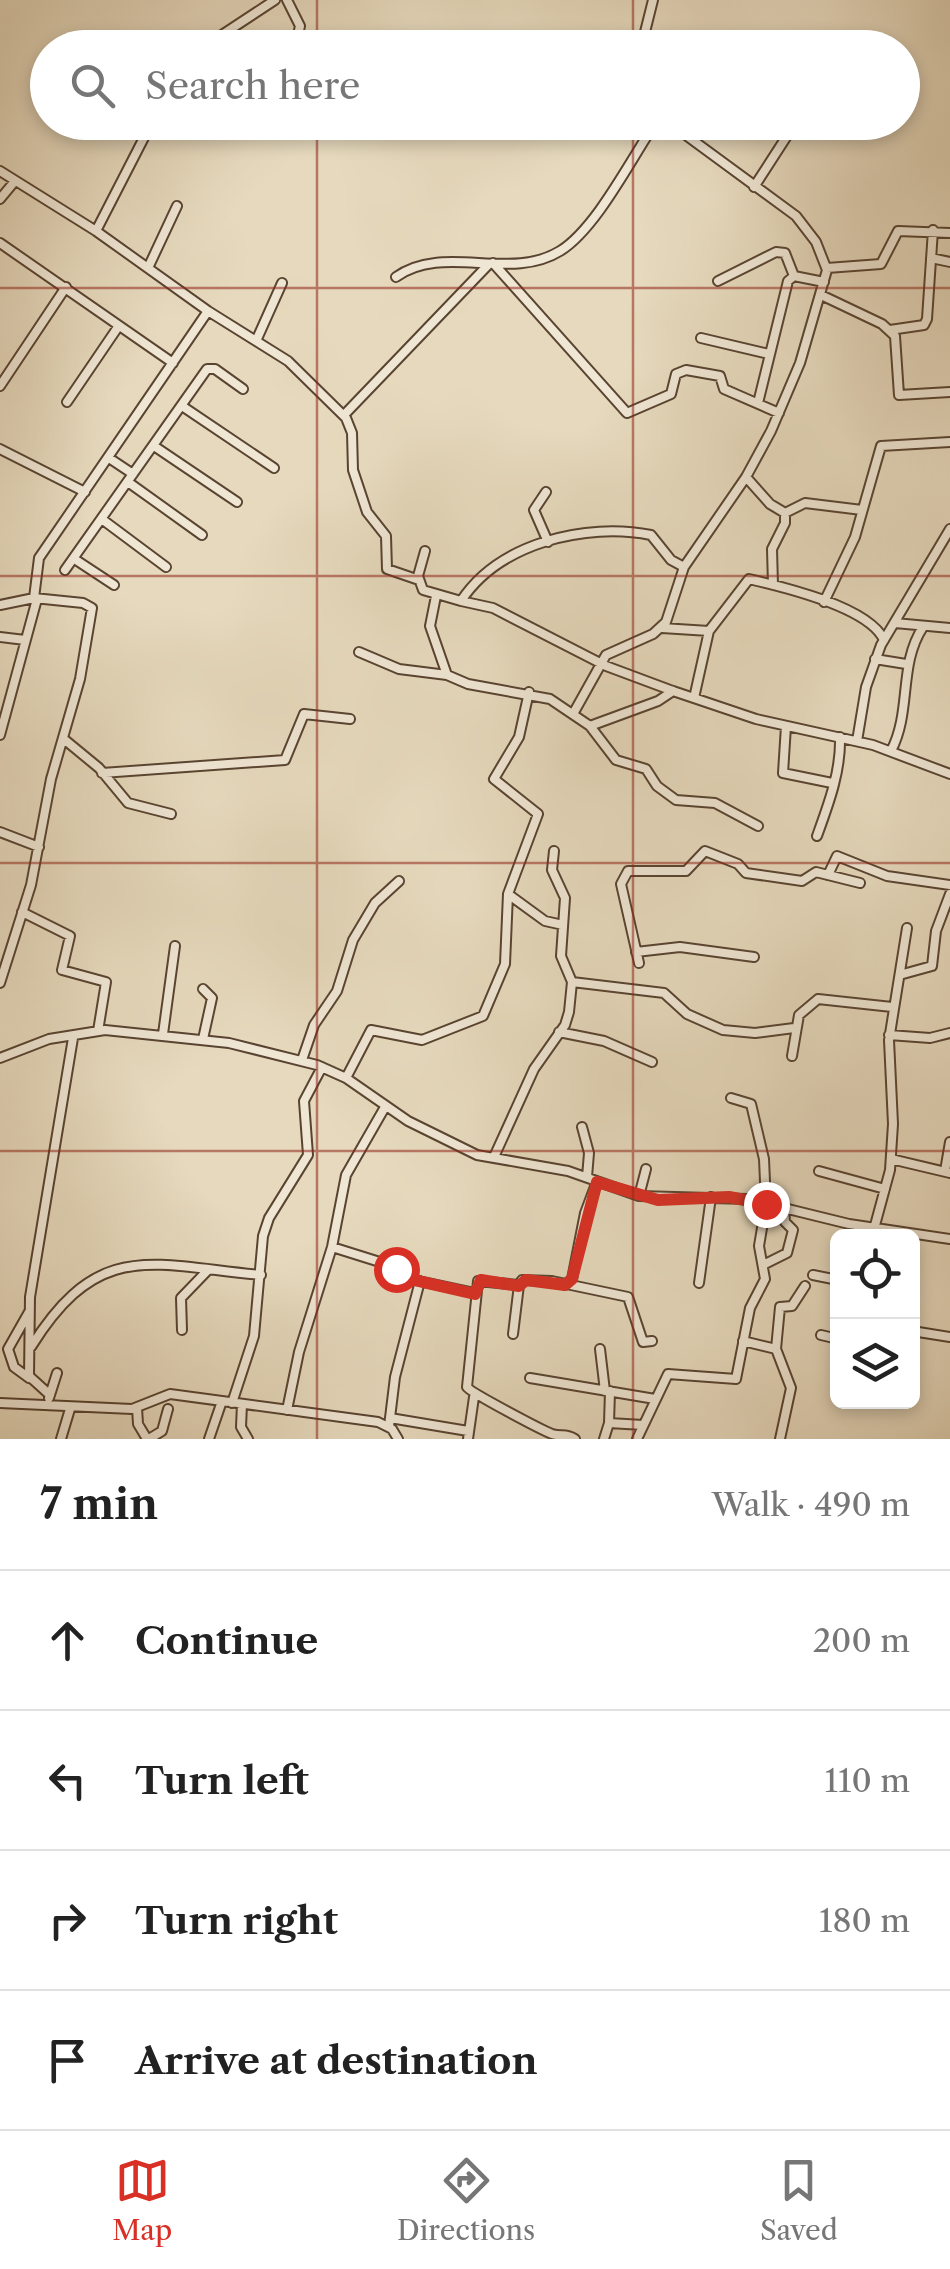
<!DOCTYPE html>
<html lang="en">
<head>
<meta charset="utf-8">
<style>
  :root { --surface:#fff; --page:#f2f2f2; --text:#222; --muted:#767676; --line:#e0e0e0; --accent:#d93025 }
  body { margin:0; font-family:"Libre Caslon Text",serif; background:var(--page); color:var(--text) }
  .controls { position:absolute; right:30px; bottom:30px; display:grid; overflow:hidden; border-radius:15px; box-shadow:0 5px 15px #0003 }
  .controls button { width:90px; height:90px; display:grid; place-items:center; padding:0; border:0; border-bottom:2px solid var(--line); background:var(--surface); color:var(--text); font:50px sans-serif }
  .stop { position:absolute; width:30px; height:30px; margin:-22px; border:8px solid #d93025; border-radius:50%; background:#fff }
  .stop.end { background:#d93025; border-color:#fff; box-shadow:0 2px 10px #0008 }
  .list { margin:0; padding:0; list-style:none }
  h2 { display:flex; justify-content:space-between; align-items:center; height:130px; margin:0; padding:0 40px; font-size:42px }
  h2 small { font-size:32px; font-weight:400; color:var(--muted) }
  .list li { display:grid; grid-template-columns:65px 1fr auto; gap:30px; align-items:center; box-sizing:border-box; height:140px; padding:0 40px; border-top:2px solid var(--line) }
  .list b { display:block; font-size:38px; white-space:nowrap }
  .list em { font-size:32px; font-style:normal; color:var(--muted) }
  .icon { flex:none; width:55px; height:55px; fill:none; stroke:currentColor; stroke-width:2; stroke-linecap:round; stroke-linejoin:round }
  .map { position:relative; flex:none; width:950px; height:1439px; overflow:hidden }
  .search { position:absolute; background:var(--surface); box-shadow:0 5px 15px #0003; left:30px; right:30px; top:30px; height:110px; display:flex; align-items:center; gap:25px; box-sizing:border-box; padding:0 35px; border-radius:55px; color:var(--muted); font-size:38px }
  .sheet { height:690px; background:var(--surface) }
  nav { display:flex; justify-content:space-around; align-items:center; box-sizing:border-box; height:140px; border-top:2px solid var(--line); background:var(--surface); font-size:28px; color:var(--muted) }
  nav a { display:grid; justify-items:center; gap:5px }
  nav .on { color:var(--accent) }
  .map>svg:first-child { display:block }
</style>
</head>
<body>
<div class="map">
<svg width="950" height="1439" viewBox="0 0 950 1439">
  <rect width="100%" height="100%" fill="#e6d9bd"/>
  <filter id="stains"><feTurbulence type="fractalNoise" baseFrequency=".002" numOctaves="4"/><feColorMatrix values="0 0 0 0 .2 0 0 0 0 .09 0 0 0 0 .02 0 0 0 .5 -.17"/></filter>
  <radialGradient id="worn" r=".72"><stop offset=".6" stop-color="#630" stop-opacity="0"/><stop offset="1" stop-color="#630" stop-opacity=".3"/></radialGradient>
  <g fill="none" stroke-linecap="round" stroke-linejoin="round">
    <!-- minor casing -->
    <g stroke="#594431" stroke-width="12">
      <path id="minor" d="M 287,0 L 300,26 L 295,48
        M 202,48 L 275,0
        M 641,48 L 653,0
        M 845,48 L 852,37
        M 152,122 L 96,231 L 208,311 L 288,361 L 346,418 L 352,433 L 353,470 L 367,512 L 386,536 L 387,569 L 419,580
        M 0,171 L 96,231
        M 754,187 L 796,122
        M 0,199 L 15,181
        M 0,243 L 173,363
        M 931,258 L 950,262
        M 493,263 L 627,413 L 671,394 L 676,374 L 686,370 L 720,376 L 724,389 L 779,413
        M 148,268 L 177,206
        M 827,268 L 881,264 L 898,231 L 950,233
        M 396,277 C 443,243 510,282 560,251 C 596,229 631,159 656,122
        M 718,281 L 776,252 L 785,253 L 794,276
        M 821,295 L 882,324 L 895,336 L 899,395 L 950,392
        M 890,330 L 924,325 L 927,319 L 933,230
        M 701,338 L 769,354
        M 256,341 L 282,283
        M 0,386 L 66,287
        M 67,402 L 118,327
        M 758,403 L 788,281 L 794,276 L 824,282
        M 182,406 L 274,468
        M 344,415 L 489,264
        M 154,446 L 237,502
        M 0,449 L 85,492
        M 109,458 L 133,474
        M 746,477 L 770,504 L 785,513
        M 128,482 L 202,535
        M 546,492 L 534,510 L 548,542
        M 103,520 L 166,567
        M 425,551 L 418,576 L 423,590 L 461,601 C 499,543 586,522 651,535 L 671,560 L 684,567
        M 76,560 L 114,585
        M 65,570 L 207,369 L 215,369 L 243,389
        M 773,585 L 772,549 L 785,523 L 785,513 L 805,503 L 862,510
        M 436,596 L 430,626 L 447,675 L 468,684 L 550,699 L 590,726 L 616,760 L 646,769 L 657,786 L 676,800 L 715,803 L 758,826
        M 461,601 L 493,608 L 606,666 L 673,691 L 756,719 L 873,745 L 950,774
        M 824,602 L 855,537 L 881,446 L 950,442
        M 0,605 L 34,598 L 39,558 L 208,311
        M 895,623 L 950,628
        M 662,628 L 709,631
        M 0,637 L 25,640
        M 359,652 L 399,669 L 447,675
        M 875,659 L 906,664
        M 529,692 L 519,737 L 494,779 L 538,814 L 508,894 L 545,921 L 563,925
        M 694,698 L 709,631 L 749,579 C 784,587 869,607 884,640
        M 573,714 L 606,655 L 653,634 L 666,622 L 684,567 L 746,477 L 771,431 L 800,363 L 827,270 L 816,242 L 796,216 L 668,122
        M 590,726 L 658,701 L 673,691
        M 786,726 L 783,773 L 832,783
        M 0,735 L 37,599
        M 65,740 L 99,768 L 128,803 L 171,814
        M 857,741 L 866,687 L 881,645 L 950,529
        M 891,751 C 912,711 898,665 923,627
        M 102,773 L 285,760 L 304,714 L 350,719
        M 0,832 L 39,847
        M 817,836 C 829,803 841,771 840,737
        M 828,875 L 837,856 L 887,876 L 950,885
        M 22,912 L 70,936 L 62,970 L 106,982 L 98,1031
        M 636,952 L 680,947 L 754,957
        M 639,963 L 621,884 L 628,871 L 686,871 L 705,851 L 738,864 L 746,873 L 802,881 L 816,872 L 860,883
        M 903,974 L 932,966 L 936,931 L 950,894
        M 572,982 L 664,993 L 687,1014 L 723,1030 L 755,1033 L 794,1028
        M 0,983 L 31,885 L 51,779 L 80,679 L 92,608 L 83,603 L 34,598
        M 559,1032 L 604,1041 L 652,1062
        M 163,1034 L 175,946
        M 889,1035 L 930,1038 L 950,1033
        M 203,1039 L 212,998 L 203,989
        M 792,1056 L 799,1015 L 818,999 L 892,1007
        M 0,1058 L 49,1039 L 105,1030 L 229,1043 L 317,1065 L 346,1078 L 408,1121 L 477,1155 L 568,1171 L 639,1196 L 747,1199 L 849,1224 L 950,1239
        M 302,1060 L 314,1025 L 337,991 L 353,940 L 375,903 L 399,881
        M 346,1078 L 371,1030 L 422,1040 L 483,1016 L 505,964 L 508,894
        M 582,1127 L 589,1153 L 587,1177
        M 494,1157 L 534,1069 L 565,1025 L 569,1012 L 572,982 L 561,956 L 565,898 L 552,870 L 554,851
        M 891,1159 L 950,1173
        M 819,1171 L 885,1189
        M 945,1171 L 950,1142
        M 639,1196 L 646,1169
        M 874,1229 L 890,1170 L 893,1124 L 889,1040 L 907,928
        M 332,1247 L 383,1263 L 414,1280 L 475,1293
        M 765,1264 L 787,1253 L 793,1230 L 785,1222 L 784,1209
        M 813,1275 L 838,1280
        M 699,1283 L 711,1197
        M 565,1285 L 572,1279 L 585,1213 L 597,1181
        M 29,1312 L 8,1349 L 14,1367 L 29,1378
        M 182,1330 L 181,1298 L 208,1270
        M 912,1331 L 950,1337
        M 513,1334 L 519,1285
        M 821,1335 L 838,1339
        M 743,1341 L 776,1349
        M 31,1347 C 99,1238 152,1265 261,1275
        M 600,1349 L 605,1391
        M 530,1378 L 655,1399
        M 50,1395 L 29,1376 L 30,1297 L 73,1038
        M 49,1398 L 57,1373
        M 0,1403 L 132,1409 L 170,1394 L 378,1422 L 392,1429 L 398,1439
        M 232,1403 L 254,1336 L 263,1236 L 269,1218 L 308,1155 L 304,1101 L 322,1067
        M 242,1404 L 241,1427 L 248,1439
        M 137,1408 L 138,1424 L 147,1439
        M 287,1410 L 299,1352 L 332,1247 L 346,1175 L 385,1107
        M 390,1418 L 468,1431
        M 609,1423 L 610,1391
        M 389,1426 L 395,1377 L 420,1281
        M 61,1439 L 70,1409
        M 149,1439 L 162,1431 L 168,1409
        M 209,1439 L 222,1401
        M 468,1439 L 474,1397
        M 575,1439 C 566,1433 561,1437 552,1434 C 542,1430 471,1393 467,1387 L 478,1281 L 519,1285 L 522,1280 L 552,1281 L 628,1297 L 643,1342 L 652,1341
        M 604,1439 L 609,1423 L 643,1425
        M 637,1439 L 668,1374 L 736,1379 L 750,1308 L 765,1279 L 759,1246 L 766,1204 L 764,1159 L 751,1104 L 731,1098
        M 780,1439 L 791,1388 L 776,1349 L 780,1307 L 792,1306 L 805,1286"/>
    </g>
    <!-- minor -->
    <use href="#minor" stroke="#efe6d4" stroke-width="8"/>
  </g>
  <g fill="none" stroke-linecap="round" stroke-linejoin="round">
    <!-- route -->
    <path stroke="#d93025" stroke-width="12" d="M 396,1269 L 414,1280 L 475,1294 L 481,1280 L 519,1286 L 526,1280 L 565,1285 L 572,1279 L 597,1182 L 658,1200 L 729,1197 L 766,1204"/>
  </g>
  <!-- grid -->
  <path fill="none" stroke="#8f2418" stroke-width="2.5" stroke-opacity="0.55" d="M 317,0 L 317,48M 633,0 L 633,48M 317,122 L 317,1439M 633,122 L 633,1439M 0,288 L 950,288M 0,576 L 950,576M 0,863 L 950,863M 0,1151 L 950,1151"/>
  <rect width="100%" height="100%" filter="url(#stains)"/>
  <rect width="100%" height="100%" fill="url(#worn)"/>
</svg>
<div class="controls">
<button><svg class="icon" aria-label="locate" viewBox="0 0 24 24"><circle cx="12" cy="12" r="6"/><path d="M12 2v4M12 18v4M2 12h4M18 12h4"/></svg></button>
<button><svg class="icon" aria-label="layers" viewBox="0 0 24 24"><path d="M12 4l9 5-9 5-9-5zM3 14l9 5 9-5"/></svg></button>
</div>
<div class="stop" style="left:396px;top:1269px"></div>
<div class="stop end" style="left:766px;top:1204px"></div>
<div class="search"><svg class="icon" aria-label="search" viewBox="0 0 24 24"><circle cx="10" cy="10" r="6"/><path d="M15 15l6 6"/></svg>Search here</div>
</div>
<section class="sheet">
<h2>7 min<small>Walk · 490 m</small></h2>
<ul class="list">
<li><svg class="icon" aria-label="ahead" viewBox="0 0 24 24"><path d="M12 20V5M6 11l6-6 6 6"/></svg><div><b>Continue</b></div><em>200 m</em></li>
<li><svg class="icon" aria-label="left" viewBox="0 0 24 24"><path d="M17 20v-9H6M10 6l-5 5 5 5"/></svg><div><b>Turn left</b></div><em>110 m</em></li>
<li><svg class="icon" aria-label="right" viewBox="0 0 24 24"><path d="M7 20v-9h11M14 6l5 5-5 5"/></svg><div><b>Turn right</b></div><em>180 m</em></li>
<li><svg class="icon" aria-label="arrive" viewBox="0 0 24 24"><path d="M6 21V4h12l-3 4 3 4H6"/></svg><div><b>Arrive at destination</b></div></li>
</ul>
</section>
<nav>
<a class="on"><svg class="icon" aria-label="map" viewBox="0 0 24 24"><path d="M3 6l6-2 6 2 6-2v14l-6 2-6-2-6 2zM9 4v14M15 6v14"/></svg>Map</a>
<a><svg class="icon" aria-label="directions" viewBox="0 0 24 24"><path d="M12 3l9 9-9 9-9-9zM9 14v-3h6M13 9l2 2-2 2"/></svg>Directions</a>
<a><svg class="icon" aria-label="saved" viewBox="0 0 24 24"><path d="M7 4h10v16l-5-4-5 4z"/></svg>Saved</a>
</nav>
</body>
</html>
